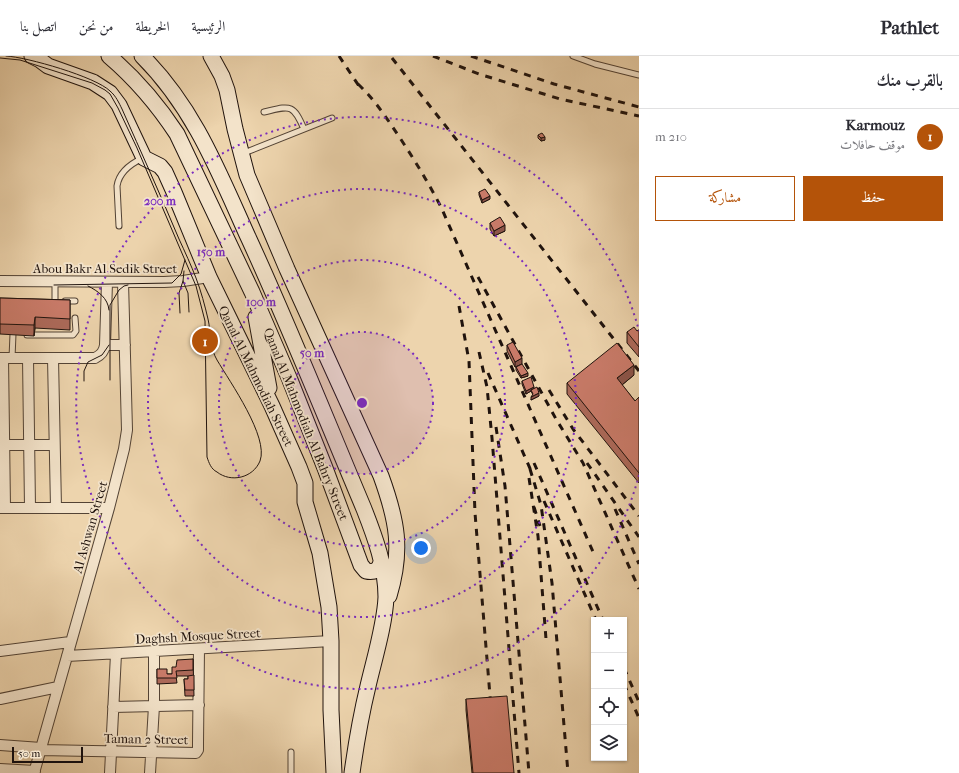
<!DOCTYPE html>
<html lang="ar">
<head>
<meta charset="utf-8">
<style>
  :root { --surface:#fff; --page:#f7f7f7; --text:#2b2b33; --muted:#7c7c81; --line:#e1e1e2; --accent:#b45309 }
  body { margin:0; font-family:"IM FELL French Canon",Amiri,serif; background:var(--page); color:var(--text); direction:rtl }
  .controls { position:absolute; right:12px; bottom:12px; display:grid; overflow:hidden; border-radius:0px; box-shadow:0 1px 3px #0004 }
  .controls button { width:36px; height:36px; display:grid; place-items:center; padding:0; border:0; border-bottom:1px solid var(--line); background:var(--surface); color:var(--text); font:20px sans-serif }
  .scale { position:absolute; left:12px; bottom:10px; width:71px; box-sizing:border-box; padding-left:4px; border:2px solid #20130d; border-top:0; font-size:11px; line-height:14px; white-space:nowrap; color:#20130d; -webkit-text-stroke:3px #f3e3ca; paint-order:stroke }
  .you { position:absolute; left:421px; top:492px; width:14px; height:14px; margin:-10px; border:3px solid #fff; border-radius:50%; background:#1a73e8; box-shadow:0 0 0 6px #1a73e833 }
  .badge { display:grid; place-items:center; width:26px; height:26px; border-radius:50%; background:var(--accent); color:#fff; font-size:13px; font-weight:700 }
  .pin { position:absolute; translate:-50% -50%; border:2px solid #fff; box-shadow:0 1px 4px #0006 }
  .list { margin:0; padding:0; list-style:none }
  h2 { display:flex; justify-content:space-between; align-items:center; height:52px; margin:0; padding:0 16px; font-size:17px }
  h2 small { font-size:13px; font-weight:400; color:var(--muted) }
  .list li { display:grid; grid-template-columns:26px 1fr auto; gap:12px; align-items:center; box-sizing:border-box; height:56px; padding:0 16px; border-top:1px solid var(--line) }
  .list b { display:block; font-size:15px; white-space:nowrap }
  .list p { margin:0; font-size:13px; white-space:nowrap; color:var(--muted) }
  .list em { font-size:13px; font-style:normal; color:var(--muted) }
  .actions { display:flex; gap:8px; padding:12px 16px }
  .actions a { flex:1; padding:9px 0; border:1px solid var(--accent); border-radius:0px; text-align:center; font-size:14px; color:var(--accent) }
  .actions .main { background:var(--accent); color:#fff }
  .icon { flex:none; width:22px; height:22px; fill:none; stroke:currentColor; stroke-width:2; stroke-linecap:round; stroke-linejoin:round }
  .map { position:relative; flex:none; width:639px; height:717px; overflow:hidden; direction:ltr }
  header { display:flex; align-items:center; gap:24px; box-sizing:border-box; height:56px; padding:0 20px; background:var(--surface); border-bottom:1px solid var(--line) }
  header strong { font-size:19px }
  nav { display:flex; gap:22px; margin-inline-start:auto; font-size:14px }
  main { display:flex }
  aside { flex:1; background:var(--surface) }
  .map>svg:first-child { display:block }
</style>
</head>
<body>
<header>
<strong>Pathlet</strong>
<nav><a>الرئيسية</a><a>الخريطة</a><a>من نحن</a><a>اتصل بنا</a></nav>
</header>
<main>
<aside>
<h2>بالقرب منك<small></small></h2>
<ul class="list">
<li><span class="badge">1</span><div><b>Karmouz</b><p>موقف حافلات</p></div><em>210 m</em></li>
</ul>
<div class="actions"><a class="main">حفظ</a><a>مشاركة</a></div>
</aside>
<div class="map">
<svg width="639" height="717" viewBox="0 0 639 717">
  <rect width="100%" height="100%" fill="#edd4ad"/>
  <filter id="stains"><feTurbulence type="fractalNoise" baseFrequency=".005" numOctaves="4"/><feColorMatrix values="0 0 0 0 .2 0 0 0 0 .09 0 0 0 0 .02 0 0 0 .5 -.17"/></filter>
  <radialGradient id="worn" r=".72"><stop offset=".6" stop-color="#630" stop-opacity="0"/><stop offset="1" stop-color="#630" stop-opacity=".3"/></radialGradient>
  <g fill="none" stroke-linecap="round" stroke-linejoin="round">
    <!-- lane casing -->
    <g stroke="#534335" stroke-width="7">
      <path id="lane" d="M 573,0 L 595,8 L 639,19
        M 264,56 C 290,50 293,47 304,73
        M 244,97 L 332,62
        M 119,170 L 117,130 C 119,116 130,108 143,102
        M 55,244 L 55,225
        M 65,245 L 75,245
        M 27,279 L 73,279 L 76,275 L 75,262
        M 12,302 L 13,278
        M 291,696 L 291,717"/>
    </g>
    <!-- street casing -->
    <g stroke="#534335" stroke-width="12">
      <path id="street" d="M 0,225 L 164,226 L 183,225 L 209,221
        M 105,289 L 125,289
        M 0,302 L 95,302 C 101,299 104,296 105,289 L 107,226
        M 3,302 L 5,452
        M 28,302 L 30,452
        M 53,302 L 56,452
        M 0,389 L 54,389
        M 0,452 L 109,452
        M 0,595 L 70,586
        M 67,600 L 331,585
        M 0,643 L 58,631
        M 113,651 L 199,649
        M 0,689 L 41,692
        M 40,694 L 196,697 L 198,694 L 198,687 L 199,593
        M 0,713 L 35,715
        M 34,717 L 109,452 L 124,393 L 127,374 L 123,226
        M 110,717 L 116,598
        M 150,717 L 154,650 L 154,595"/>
    </g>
    <!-- secondary casing -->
    <g stroke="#20130d" stroke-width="17">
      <path id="secondary" d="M 32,0 L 40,4 L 48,10 L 93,26 L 110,37 L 119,49 L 144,102 L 160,110 L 165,116 L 174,136 L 209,221 L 272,350 L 299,411 L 305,427 L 305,446 L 320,497 L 329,551 L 331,585 L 331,654 L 334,717
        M 109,0 C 136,23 158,49 177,78 L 252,236 L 290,324 L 325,412 L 361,509 L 366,515 C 374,517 379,514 381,506
        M 142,0 C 195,53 219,117 249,183 C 290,272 326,363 364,453 C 375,481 386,511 386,541 C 385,568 374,604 368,630 C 361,659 356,688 352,717
        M 211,0 L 222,20 L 227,34 L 235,73 L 247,119 L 287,213 L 381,420 C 397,464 403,494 389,540
        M 256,261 L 269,332"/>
    </g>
    <!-- lane -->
    <use href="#lane" stroke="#f3e3ca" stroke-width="5"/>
    <!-- street -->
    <use href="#street" stroke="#f3e3ca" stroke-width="10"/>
    <!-- secondary -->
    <use href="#secondary" stroke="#f3e3ca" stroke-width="15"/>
    <!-- tram -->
    <path stroke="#20130d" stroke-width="1" d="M 0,2 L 20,4 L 92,27 L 105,34 L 110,38 L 118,52 L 137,92 L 196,230 L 205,265 L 207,401 C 209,407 211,413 217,416 C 231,427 253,422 260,405 C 269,381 230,326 217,304 C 214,299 211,290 210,284 C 209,277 210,270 208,263 C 205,250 201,235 196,222 C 191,209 185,196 179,183 C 161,140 141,96 122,53 C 119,47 116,40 110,35 C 96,21 27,1 6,0
      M 184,215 L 183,225 L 188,237 L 189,256
      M 54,229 L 172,227 L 181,218 L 185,204
      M 88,230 C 98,235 108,242 109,254
      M 180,257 L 179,237 L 183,225
      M 110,324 L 110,249 L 119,234 L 124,230 L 128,229
      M 84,325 L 84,315 L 88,306 L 102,299 L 109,289"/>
    <!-- rail -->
    <path stroke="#20130d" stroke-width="3" stroke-dasharray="7 7" stroke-linecap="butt" d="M 339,0 L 361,33
      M 433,0 L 479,18 L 560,43 L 639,60
      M 471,0 L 554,28 L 639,51
      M 392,2 L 639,315
      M 358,28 C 374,43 386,61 398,79 C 414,103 428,126 441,151 L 594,498
      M 478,221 L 556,363 L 583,407 L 639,533
      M 459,250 L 469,305 L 475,457 L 491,652
      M 479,296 L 487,331 L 492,382 L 519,717
      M 488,317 L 532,417
      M 549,334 L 573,373 L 639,460
      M 496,371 L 505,430 L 529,717
      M 534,407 L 603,564
      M 587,407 L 639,481
      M 530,413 L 541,449 L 552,527 L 568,717
      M 529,422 L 538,480 L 546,583
      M 544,445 L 596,564
      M 534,451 L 540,470
      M 615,453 L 639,508
      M 624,612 L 639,646
      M 624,628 L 639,662"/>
  </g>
  <!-- wall -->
  <path fill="#ac6959" stroke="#20130d" d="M 538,79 L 545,84 L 541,85 L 538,82 Z
    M 479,136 L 490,143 L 482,147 L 479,139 Z
    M 490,167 L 505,175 L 494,180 L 490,173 Z
    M 0,242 L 70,244 L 70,274 L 35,272 L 34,280 L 0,278 Z
    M 639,274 L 639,301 L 627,287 L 627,276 L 637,275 Z
    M 507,289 L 522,308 L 515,311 L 507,295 Z
    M 516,311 L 528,320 L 521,322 L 516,314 Z
    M 634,319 L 622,329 L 635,345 L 639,341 L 639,427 L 567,338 L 567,327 Z
    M 522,325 L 534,332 L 539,340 L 531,344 L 533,339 L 531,335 L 526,338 L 522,328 Z
    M 193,603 L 194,640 L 185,640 L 184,623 L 188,623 L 188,620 L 176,620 L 177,627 L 157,628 L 157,613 L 167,618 L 172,618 L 176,611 Z
    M 466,643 L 514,717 L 472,717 L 466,654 Z"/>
  <!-- shaded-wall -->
  <path fill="#8c5549" stroke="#20130d" d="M 545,81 L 545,84 L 541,85 L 541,82 Z
    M 490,140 L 490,143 L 482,147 L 482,144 Z
    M 505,169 L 505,175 L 494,180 L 494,175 Z
    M 35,261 L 35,272 L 34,280 L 34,269 Z
    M 522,302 L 522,308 L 515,311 L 515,306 Z
    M 634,309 L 634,319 L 617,333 L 617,322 Z
    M 528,317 L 528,320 L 521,322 L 521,320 Z
    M 534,331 L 534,334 L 531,334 L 531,335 L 526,338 L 526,335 Z
    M 539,337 L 539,340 L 531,344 L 531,341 Z"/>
  <!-- building -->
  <path fill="#c87a68" stroke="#20130d" d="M 542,77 L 545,81 L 541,82 L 538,79 Z
    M 485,133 L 490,140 L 482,144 L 479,136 Z
    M 500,161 L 505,169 L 494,175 L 490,167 Z
    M 0,242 L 70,244 L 70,263 L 35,261 L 34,269 L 0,268 Z
    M 634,271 L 637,275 L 639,274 L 639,291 L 627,276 Z
    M 513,286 L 522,302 L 515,306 L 507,289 Z
    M 617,287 L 634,309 L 617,322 L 635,345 L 639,341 L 639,417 L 567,327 Z
    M 522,308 L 528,317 L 521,320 L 516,311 Z
    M 531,321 L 534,331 L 526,335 L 522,325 Z
    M 537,331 L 539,337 L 531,341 L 533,338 L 531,334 Z
    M 193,603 L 193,614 L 176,615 L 177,622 L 157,622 L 157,613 L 167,613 L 167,618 L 172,618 L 172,611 L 176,611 L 177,604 Z
    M 194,619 L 194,634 L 185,634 L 184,623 L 188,623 L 188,620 Z
    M 507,640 L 514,717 L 473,717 L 466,643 Z"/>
  <!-- distance rings -->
  <circle cx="362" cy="347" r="71" fill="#7b2cbf" fill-opacity=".12"/>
  <g fill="none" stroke="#7b2cbf" stroke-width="2" stroke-dasharray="2 4">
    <circle cx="362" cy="347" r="71"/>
    <circle cx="362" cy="347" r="143"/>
    <circle cx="362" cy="347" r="214"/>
    <path d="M639 419A286 286 0 1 1 639 275"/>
  </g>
  <g text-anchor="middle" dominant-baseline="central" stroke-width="3.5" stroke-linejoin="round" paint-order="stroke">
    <!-- street labels -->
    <g font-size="13" fill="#20130d" stroke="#f3e3ca">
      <text x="105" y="212">Abou Bakr Al Sedik Street</text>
      <text transform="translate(256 320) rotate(64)">Qanal Al Mahmodiah Street</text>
      <text transform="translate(306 368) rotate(68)">Qanal Al Mahmodiah Al Bahry Street</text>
      <text transform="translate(90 471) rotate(-74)">Al Ashwan Street</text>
      <text transform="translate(198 580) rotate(-3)">Daghsh Mosque Street</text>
      <text transform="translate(146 683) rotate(1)">Taman 2 Street</text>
    </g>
  </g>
  <circle cx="362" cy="347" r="6" fill="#7b2cbf" stroke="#f3e3ca" stroke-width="2"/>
  <g font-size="12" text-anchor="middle" font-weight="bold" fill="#7b2cbf" stroke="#f3e3ca" stroke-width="3.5" stroke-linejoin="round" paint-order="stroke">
    <text x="160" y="149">200 m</text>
    <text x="211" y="200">150 m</text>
    <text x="261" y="250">100 m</text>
    <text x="312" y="301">50 m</text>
  </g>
  <rect width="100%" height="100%" filter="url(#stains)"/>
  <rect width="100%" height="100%" fill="url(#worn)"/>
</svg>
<div class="controls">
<button>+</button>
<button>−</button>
<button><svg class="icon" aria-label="locate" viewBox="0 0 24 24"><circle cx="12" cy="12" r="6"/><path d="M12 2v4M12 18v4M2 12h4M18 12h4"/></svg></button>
<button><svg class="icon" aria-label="layers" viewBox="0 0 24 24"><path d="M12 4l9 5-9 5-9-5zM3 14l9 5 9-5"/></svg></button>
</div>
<div class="scale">50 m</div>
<div class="you"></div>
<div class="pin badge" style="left:205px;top:285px">1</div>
</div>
</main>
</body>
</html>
